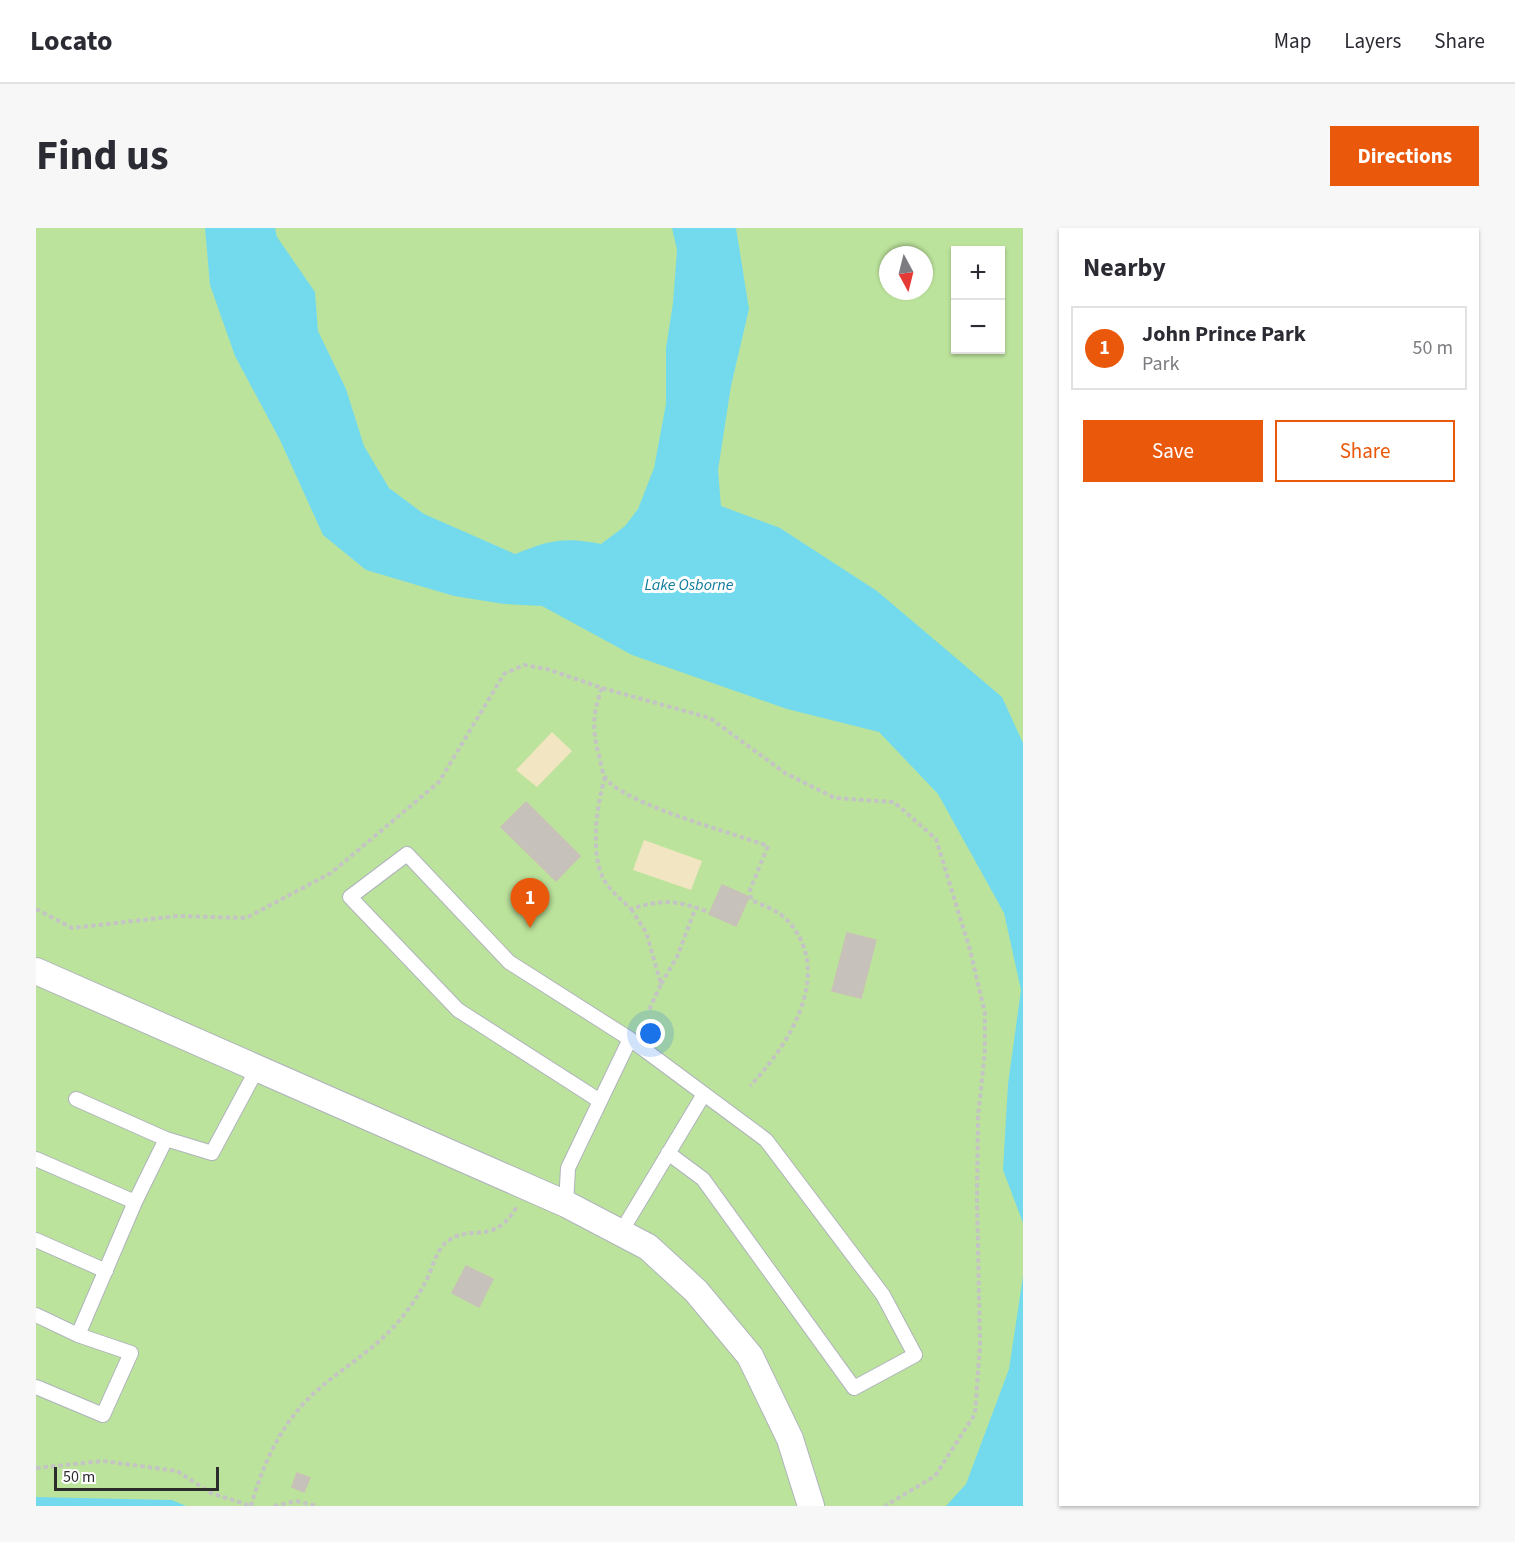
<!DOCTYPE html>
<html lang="en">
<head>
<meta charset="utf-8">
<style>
  :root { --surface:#fff; --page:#f7f7f7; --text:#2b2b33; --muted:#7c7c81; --line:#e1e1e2; --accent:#ea580c }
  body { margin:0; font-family:"Source Sans 3",sans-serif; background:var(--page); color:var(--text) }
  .controls { position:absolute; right:18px; top:18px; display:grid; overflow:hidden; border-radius:0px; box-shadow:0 2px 4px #0004 }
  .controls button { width:54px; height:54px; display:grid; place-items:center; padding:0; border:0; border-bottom:2px solid var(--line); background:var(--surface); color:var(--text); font:30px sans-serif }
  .compass { position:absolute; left:843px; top:18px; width:54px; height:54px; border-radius:50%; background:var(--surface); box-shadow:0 2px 4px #0004; rotate:173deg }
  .scale { position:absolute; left:18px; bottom:15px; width:165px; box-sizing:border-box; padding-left:6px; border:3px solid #2c2c2c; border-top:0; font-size:16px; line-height:21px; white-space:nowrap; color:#2c2c2c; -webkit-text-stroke:4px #fff; paint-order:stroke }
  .you { position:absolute; left:615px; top:806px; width:21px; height:21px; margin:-15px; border:4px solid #fff; border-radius:50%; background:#1a73e8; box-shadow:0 0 0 9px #1a73e833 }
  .badge { display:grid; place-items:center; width:39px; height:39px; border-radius:50%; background:var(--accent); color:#fff; font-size:20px; font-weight:700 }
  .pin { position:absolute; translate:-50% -50px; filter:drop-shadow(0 2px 3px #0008) }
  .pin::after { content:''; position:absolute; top:32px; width:21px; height:18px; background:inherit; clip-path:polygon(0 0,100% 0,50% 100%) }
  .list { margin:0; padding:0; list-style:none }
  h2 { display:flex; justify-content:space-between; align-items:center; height:78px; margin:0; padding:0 24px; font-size:26px }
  h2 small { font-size:20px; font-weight:400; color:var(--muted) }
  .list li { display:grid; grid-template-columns:39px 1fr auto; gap:18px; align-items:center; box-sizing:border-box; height:84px; margin:0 12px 12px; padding:0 12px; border:2px solid var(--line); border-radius:0px }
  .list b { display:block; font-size:22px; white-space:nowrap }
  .list p { margin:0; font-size:20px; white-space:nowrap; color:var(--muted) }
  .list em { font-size:20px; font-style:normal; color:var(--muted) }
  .actions { display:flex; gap:12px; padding:18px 24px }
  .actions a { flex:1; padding:14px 0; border:2px solid var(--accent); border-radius:0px; text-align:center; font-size:21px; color:var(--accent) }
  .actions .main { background:var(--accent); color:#fff }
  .map { position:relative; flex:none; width:987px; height:1278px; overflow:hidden; border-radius:0px }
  header { display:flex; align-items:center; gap:36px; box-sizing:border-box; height:84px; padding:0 30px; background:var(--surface); border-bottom:2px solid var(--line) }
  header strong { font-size:28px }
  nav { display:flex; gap:33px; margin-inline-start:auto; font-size:21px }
  .intro { display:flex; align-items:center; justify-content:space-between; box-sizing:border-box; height:144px; padding:0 36px }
  h1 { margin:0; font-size:42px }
  .button { padding:15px 27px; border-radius:0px; background:var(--accent); color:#fff; font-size:21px; font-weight:700 }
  main { display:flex; gap:36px; padding:0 36px }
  aside { flex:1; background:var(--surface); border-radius:0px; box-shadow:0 2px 4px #0004 }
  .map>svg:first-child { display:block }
</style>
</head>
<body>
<header>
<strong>Locato</strong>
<nav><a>Map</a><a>Layers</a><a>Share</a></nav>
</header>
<div class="intro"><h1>Find us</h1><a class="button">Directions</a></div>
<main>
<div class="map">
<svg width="987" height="1278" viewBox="0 0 987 1278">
  <rect width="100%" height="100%" fill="#ede5df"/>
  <!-- green -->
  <path fill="#bce39c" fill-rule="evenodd" d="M 0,0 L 987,0 L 987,1278 L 0,1278 ZM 920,22 L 964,22 L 964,122 L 920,122 ZM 852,27 L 888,27 L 888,63 L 852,63 Z"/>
  <!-- sand -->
  <path fill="#f2e5c2" d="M 516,504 L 536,523 L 501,559 L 480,542 Z
    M 608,612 L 666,633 L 655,662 L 597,642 Z"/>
  <!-- water -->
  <path fill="#73daee" d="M 169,0 L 239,0 L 241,9 L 279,64 L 282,103 L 310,161 L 328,218 L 353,260 L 388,286 L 479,326 C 515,312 527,309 565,316 L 589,298 L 602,281 L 618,240 L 630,176 L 630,120 L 637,75 L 641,22 L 636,0 L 700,0 L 713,81 L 695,158 L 682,242 L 685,278 L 744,300 L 841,363 L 966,469 L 987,515 L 987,995 L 967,942 L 972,856 L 985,762 L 968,685 L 902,566 L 843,504 L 751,481 L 596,427 L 506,378 L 468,376 L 418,368 L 330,342 L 287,307 L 244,212 L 199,128 L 174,57 Z
    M 987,1048 L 987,1278 L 910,1278 L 930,1256 L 973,1141 Z
    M 0,1269 L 136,1272 L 150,1278 L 0,1278 Z"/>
  <!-- building -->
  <path fill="#c6c1ba" stroke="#c9c1b8" stroke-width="1.5" d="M 490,574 L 544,628 L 520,653 L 465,599 Z
    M 686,657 L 713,669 L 700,698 L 673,686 Z
    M 811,705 L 840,712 L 825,770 L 796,763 Z
    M 430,1038 L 457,1051 L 443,1079 L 416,1065 Z
    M 261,1245 L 274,1250 L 268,1264 L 256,1259 Z"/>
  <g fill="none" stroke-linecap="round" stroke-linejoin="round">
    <!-- lane casing -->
    <g stroke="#afb3bc" stroke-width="16">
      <path id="lane" d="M 40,871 L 130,911
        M 564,873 L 422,782 L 314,669 L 371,626 L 473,734 L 594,811
        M 0,931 L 99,974
        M 530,976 L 532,940 L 594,811 L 730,912 L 847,1067 L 879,1127 L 818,1160 L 667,951 L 632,925
        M 585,1004 L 668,866
        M 0,1012 L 70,1043
        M 0,1087 L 42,1107 L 95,1125 L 67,1187 L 0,1159
        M 42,1107 L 99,974 L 130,911 L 176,925 L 221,841"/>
    </g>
    <!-- street casing -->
    <g stroke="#afb3bc" stroke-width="28">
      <path id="street" d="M 0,743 L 530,976 L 612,1019 L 660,1063 L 714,1128 L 754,1211 L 775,1278"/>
    </g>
    <!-- path -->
    <path stroke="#c4c4c4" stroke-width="4" stroke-dasharray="4.5 3" stroke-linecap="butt" d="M 566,460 C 556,487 556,503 564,531 C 565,536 566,544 569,549 C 584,575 700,606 732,618 L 714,662 L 715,672 C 727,677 743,683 752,693 C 799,745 753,817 714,858
      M 569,549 C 561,576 554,624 567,650 C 573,662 586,672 595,681 C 627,671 638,672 670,683
      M 0,681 L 36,700 L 142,688 L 210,690 L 295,645 L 403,554 L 468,446 L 488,437 L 511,441 L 566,460 L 674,490 L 749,545 L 799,570 L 858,574 L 900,611 L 934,722 L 949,785 L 949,823 L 942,888 L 941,969 L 944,1117 L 939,1186 L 899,1248 L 849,1278
      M 595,681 L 610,704 L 625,756 L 613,782
      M 625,756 L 641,729 L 660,679
      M 0,1240 L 67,1233 L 141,1243 L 175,1265 L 215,1278
      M 215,1278 C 226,1239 243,1200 272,1171 C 300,1143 337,1124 362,1094 C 372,1083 381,1069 388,1057 C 396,1044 399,1022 412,1013 C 436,995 458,1019 481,978
      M 238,1278 L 260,1273 L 281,1278"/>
    <!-- lane -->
    <use href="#lane" stroke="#fff" stroke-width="14"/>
    <!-- street -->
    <use href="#street" stroke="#fff" stroke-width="26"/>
  </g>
  <g text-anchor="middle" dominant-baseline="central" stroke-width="6" stroke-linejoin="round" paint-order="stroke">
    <!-- water labels -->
    <g font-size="16" font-style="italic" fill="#0f7b9d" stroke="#fff">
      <text x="653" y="357">Lake Osborne</text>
    </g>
  </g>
</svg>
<div class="controls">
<button>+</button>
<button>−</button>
</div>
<svg class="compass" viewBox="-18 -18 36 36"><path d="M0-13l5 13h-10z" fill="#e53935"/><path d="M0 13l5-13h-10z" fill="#7c7c81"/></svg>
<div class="scale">50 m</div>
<div class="you"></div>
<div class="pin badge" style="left:494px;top:700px">1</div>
</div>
<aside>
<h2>Nearby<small></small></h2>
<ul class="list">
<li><span class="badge">1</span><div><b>John Prince Park</b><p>Park</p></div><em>50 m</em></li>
</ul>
<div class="actions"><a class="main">Save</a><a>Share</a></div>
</aside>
</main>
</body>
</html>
